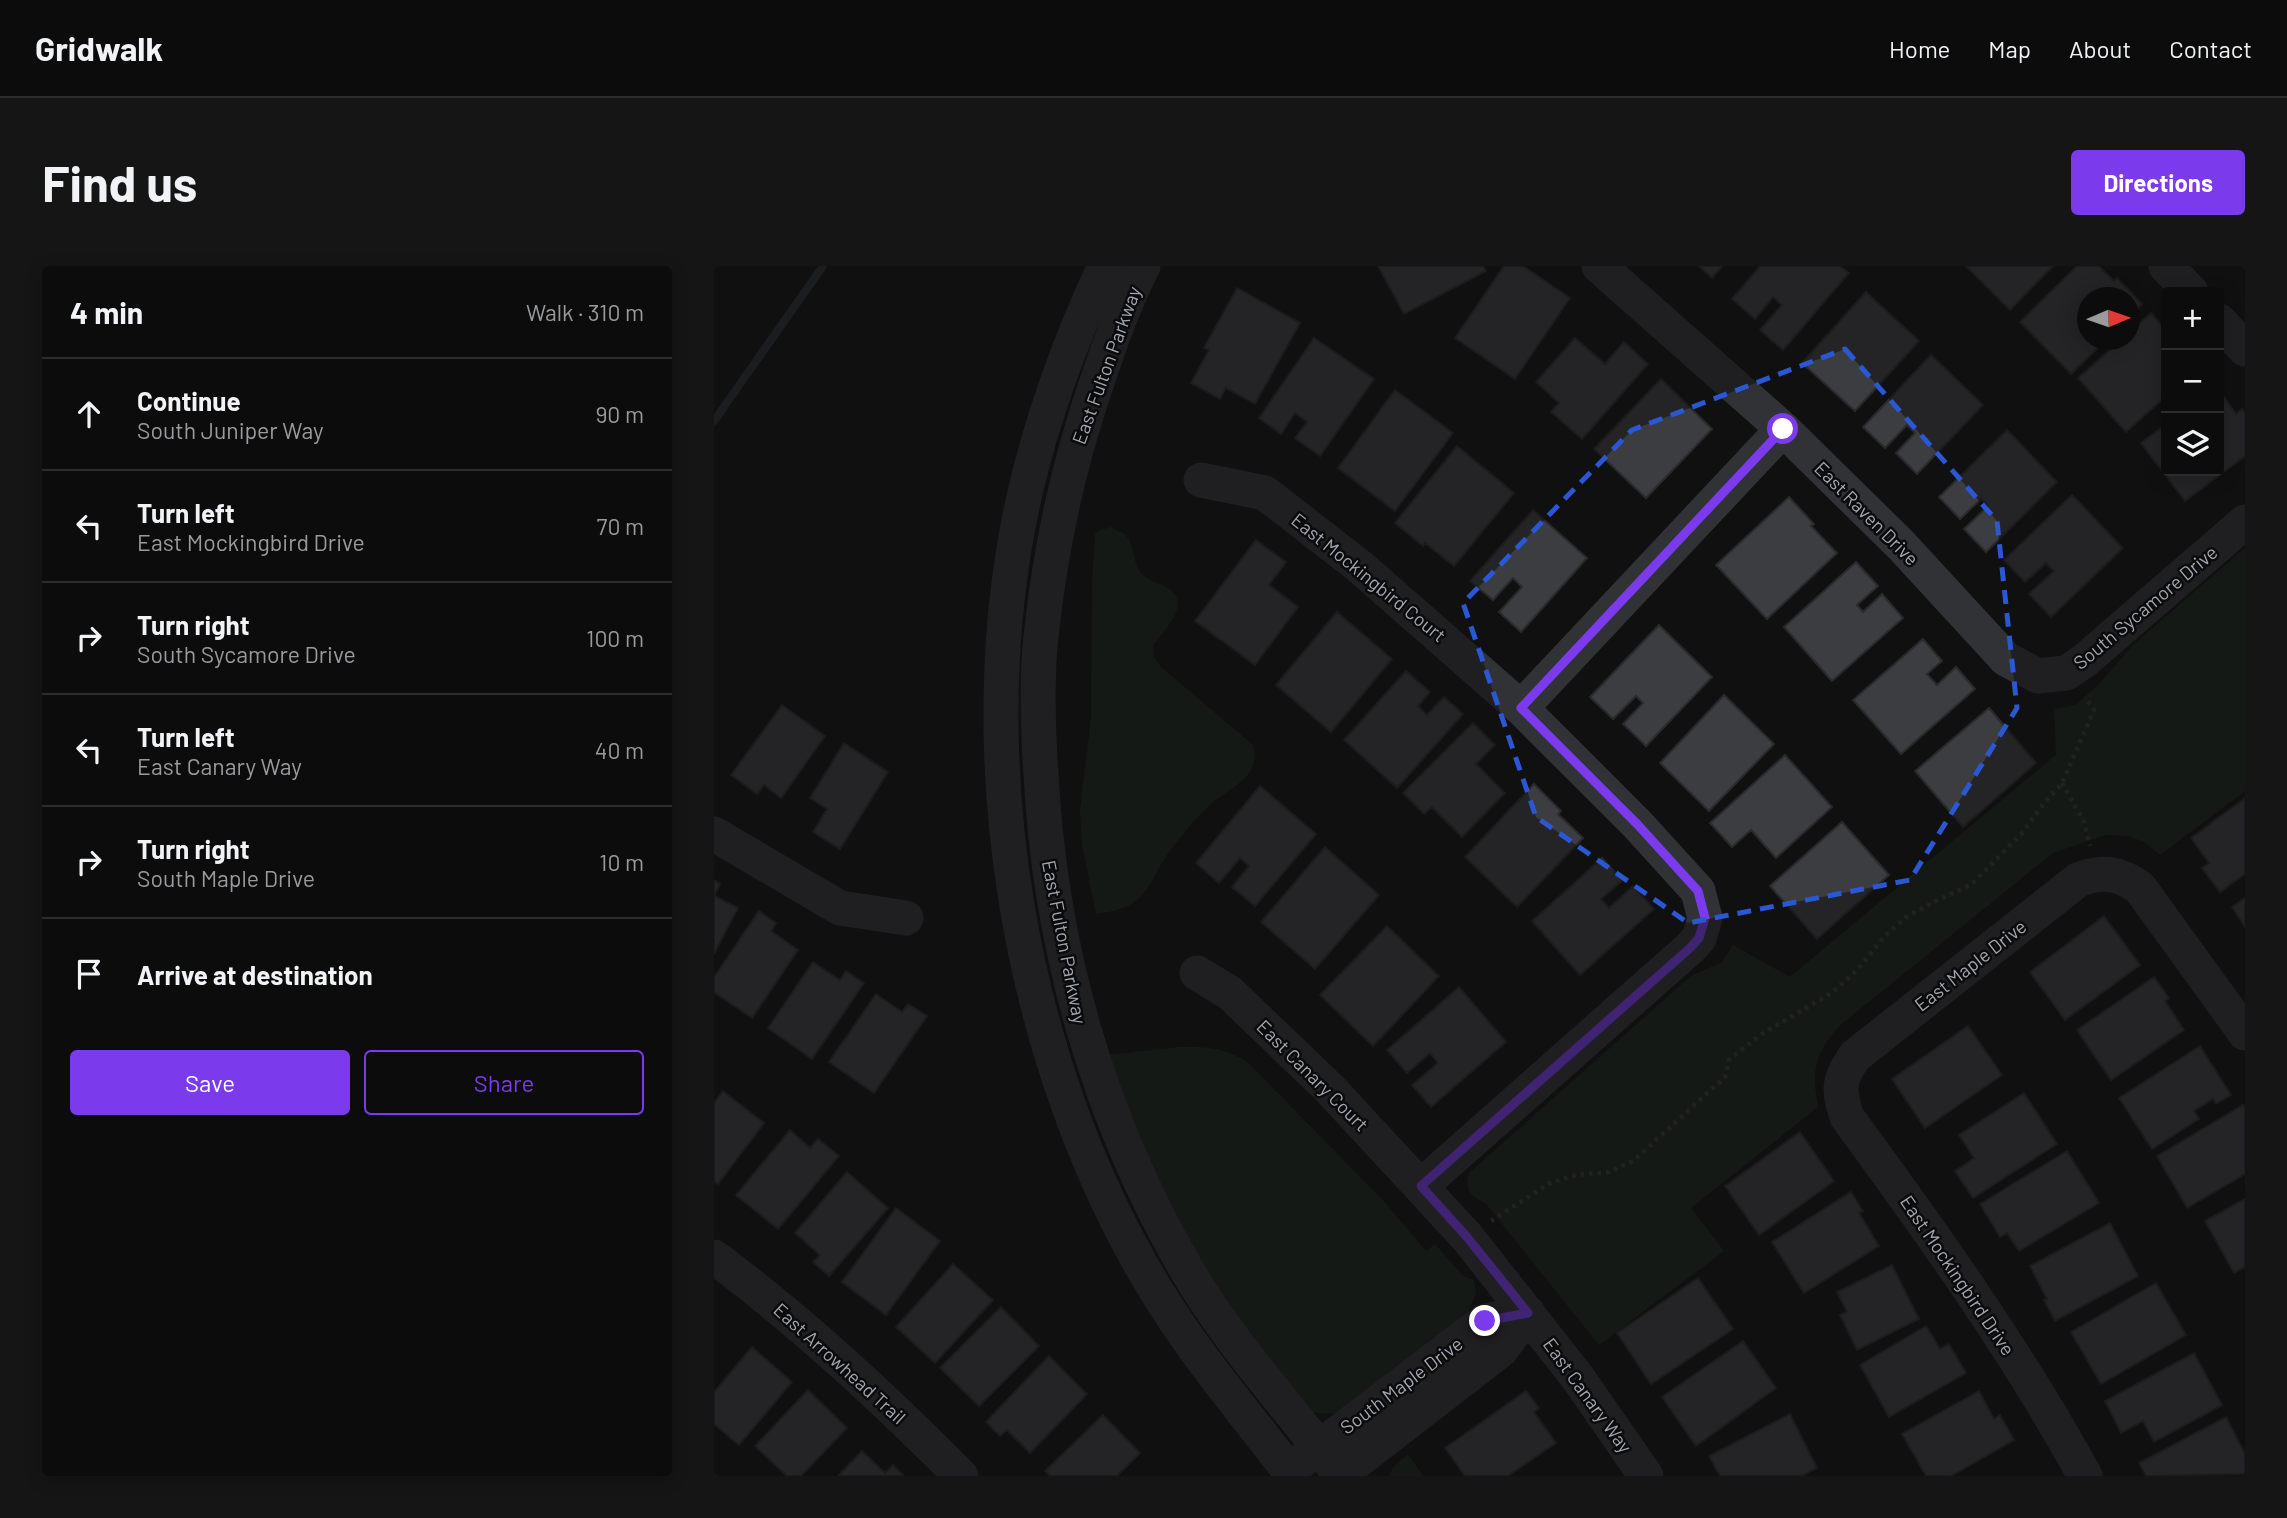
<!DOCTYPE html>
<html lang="en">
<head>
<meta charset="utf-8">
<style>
  :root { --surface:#0c0c0d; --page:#151516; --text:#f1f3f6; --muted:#9a9b9d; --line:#2c2c2e; --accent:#7c3aed }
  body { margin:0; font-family:Barlow,sans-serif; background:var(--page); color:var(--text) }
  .controls { position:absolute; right:21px; top:21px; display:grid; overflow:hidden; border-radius:7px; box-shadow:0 4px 18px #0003 }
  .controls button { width:63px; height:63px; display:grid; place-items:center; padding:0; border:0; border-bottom:2px solid var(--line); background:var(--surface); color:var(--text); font:35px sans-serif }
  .compass { position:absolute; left:1363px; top:21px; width:63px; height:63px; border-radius:50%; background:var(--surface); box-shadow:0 4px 18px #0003; rotate:88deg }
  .stop { position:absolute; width:21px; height:21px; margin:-16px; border:5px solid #7c3aed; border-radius:50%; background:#fff }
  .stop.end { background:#7c3aed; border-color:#fff; box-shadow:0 2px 7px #0008 }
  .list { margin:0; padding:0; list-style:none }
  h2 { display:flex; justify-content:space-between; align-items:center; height:91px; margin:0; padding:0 28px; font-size:30px }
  h2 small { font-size:23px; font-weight:400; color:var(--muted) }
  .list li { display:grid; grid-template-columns:46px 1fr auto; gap:21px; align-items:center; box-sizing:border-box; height:112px; padding:0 28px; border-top:2px solid var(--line) }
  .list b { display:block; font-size:26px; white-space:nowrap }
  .list p { margin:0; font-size:23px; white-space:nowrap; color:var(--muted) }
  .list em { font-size:23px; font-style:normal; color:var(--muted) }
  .actions { display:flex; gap:14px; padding:21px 28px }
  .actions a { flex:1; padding:16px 0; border:2px solid var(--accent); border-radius:7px; text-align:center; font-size:24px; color:var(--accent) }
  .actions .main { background:var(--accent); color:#fff }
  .icon { flex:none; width:38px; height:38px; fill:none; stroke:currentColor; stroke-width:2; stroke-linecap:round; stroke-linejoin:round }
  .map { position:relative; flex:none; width:1531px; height:1210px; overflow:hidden; border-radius:7px }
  header { display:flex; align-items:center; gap:42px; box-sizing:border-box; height:98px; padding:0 35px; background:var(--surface); border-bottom:2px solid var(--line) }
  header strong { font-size:33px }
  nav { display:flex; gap:38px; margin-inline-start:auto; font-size:24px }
  .intro { display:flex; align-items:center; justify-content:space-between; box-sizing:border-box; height:168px; padding:0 42px }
  h1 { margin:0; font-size:49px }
  .button { padding:18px 32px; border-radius:7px; background:var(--accent); color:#fff; font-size:24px; font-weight:700 }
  main { display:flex; gap:42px; padding:0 42px }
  aside { flex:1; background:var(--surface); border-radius:7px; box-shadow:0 4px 18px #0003 }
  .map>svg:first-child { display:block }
</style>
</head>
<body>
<header>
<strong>Gridwalk</strong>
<nav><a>Home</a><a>Map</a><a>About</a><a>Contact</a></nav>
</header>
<div class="intro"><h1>Find us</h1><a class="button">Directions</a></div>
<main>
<aside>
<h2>4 min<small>Walk · 310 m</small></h2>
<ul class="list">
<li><svg class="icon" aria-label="ahead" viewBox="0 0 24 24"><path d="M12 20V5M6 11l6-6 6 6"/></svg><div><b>Continue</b><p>South Juniper Way</p></div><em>90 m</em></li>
<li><svg class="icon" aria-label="left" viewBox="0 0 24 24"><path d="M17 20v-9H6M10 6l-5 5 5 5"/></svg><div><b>Turn left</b><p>East Mockingbird Drive</p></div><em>70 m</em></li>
<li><svg class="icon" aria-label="right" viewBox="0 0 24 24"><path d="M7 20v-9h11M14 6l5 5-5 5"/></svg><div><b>Turn right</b><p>South Sycamore Drive</p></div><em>100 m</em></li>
<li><svg class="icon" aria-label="left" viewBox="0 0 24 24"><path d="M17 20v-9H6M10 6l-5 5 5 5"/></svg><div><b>Turn left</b><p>East Canary Way</p></div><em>40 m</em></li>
<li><svg class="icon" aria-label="right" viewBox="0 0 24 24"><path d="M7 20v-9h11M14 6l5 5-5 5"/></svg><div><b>Turn right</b><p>South Maple Drive</p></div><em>10 m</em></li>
<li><svg class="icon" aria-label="arrive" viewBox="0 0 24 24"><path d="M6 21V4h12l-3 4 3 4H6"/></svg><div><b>Arrive at destination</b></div></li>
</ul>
<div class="actions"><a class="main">Save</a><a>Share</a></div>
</aside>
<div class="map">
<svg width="1531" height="1210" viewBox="0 0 1531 1210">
  <rect width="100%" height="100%" fill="#101011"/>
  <!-- green -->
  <path fill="#1c241d" d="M 397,261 C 401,264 409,266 412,270 C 420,279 419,296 426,306 C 432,314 442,316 450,320 C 481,335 452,362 439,379 L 440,391 L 447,401 L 539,479 C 547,513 516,520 496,539 C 481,553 465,572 453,589 C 442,604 435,627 419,637 C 408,644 394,646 382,648 L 368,578 L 366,544 L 377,452 L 378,316 L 381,268 L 384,265 Z
    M 1531,282 L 1531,525 L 1446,589 L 1432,577 L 1415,570 L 1391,569 L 1339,587 L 1125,760 C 1101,788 1097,804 1104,841 L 977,942 L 1010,985 L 885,1079 L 773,939 C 758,929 750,927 755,907 L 977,710 L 1008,696 L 1019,679 L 1076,711 L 1342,489 L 1340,443 L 1362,439 L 1384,419 L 1420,378 Z
    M 466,781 C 492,781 509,781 532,795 L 667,932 L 712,985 L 721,978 L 749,1010 L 760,1014 L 762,1027 L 752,1052 L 628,1148 L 600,1147 L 575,1125 L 481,990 L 430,888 L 393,789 Z
    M 694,1188 L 709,1210 L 675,1210 L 680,1200 Z"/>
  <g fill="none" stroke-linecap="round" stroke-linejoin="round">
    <!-- stream -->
    <path stroke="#283036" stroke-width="8" d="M 0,155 L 109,0"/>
  </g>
  <!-- building -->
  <path fill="#3c3d41" stroke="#2a2a2d" stroke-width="2" d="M 664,0 L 769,0 L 772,5 L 690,48 Z
    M 790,0 L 809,0 L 856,32 L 801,113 L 741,72 Z
    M 985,0 L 1008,0 L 998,12 Z
    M 1046,0 L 1126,0 L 1135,7 L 1069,84 L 1046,64 L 1068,39 L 1059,31 L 1041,53 L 1018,33 Z
    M 1252,0 L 1339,0 L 1296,44 Z
    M 1363,0 L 1385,0 L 1400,15 L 1403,12 L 1428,38 L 1416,51 L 1416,32 L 1374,32 L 1374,74 L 1392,74 L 1357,108 L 1306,56 Z
    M 523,22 L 586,57 L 541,138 L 512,122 L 506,133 L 477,117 L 495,84 L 490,82 Z
    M 1152,26 L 1205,75 L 1141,145 L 1088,97 Z
    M 1437,47 L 1452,64 L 1452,130 L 1412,166 L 1364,112 L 1407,74 L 1416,74 L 1416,66 Z
    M 600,72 L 660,113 L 606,190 L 581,172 L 593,156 L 581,147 L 567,168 L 545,152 Z
    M 861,72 L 891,98 L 910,76 L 934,98 L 868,173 L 837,146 L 845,137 L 822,116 Z
    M 1217,89 L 1269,139 L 1203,208 L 1182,187 L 1201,167 L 1193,159 L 1171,182 L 1149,161 Z
    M 947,113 L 998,163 L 932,232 L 880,183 Z
    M 681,124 L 739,167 L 681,245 L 624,202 Z
    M 1505,124 L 1522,148 L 1528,143 L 1531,147 L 1531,190 L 1471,235 L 1427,177 L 1452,158 L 1452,205 L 1505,205 Z
    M 1293,164 L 1343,216 L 1272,286 L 1250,263 L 1274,240 L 1267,233 L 1246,253 L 1225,231 Z
    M 743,180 L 800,227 L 740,300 L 711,277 L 709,280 L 681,257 Z
    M 1358,229 L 1409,282 L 1337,351 L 1315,328 L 1340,305 L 1332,297 L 1311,316 L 1290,294 Z
    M 1075,231 L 1100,258 L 1097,260 L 1123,287 L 1053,353 L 1002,299 Z
    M 819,244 L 873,292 L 807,366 L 785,346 L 808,321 L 799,312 L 779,334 L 756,315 Z
    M 542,274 L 572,296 L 555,319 L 584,341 L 541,399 L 481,355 Z
    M 1142,296 L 1164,320 L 1143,339 L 1149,346 L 1168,328 L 1189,352 L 1118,415 L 1070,361 Z
    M 623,346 L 678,393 L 617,466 L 562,419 Z
    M 945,359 L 998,411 L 932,480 L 909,458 L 929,437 L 922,430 L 899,453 L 876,431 Z
    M 1209,373 L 1228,395 L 1213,408 L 1223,419 L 1242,401 L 1261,423 L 1187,488 L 1139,434 Z
    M 692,405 L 716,426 L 704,440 L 713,449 L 730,431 L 749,448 L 683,522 L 630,474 Z
    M 1010,429 L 1060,478 L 995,545 L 946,497 Z
    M 68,439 L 111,470 L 67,532 L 50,519 L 43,528 L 17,509 Z
    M 1275,442 L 1322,497 L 1249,561 L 1201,505 Z
    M 759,457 L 781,479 L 762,498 L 791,527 L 748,571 L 718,541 L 710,548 L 689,527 Z
    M 130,477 L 174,506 L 126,583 L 99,566 L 113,543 L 96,532 Z
    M 1071,489 L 1118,541 L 1062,592 L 1037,564 L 1018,581 L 996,557 Z
    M 820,518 L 847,545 L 844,548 L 869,572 L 803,641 L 751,591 Z
    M 546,520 L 602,568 L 541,640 L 518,621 L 535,600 L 526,592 L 505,617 L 482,597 Z
    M 1531,532 L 1531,608 L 1506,626 L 1488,602 L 1495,597 L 1477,572 Z
    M 1128,556 L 1175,609 L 1103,673 L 1056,620 Z
    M 611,581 L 665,629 L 601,703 L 547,656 Z
    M 888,592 L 908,615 L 887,633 L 895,642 L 919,620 L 940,643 L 866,709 L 818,655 Z
    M 0,614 L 6,618 L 0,630 L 24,642 L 0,688 Z
    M 1531,632 L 1531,661 L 1518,641 Z
    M 45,645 L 62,657 L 57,665 L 84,684 L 38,752 L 0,726 L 0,711 Z
    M 1390,650 L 1426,699 L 1351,754 L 1316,706 Z
    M 673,660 L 725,710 L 659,780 L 606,729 Z
    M 99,696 L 126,714 L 132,705 L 150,717 L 98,793 L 54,762 Z
    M 1440,711 L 1455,732 L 1451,735 L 1470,764 L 1397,814 L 1363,764 Z
    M 745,721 L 792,776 L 717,841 L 698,819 L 724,797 L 716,787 L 693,807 L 673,784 Z
    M 162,728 L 188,746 L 194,738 L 213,750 L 160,827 L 115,796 Z
    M 1254,760 L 1288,809 L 1211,862 L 1178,813 Z
    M 1486,780 L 1517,829 L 1502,838 L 1499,833 L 1480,845 L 1485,853 L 1438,883 L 1405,832 Z
    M 9,825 L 50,857 L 4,918 L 0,915 L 0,837 Z
    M 1310,827 L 1343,878 L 1259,932 L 1241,905 L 1260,892 L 1245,869 Z
    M 1529,839 L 1531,843 L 1531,908 L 1473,942 L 1443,890 Z
    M 76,864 L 96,882 L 104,873 L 125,890 L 64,963 L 22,929 Z
    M 1086,866 L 1120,915 L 1045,969 L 1011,920 Z
    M 1353,885 L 1385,937 L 1305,985 L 1293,967 L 1286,971 L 1266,938 Z
    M 133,906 L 174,942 L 115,1010 L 99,996 L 106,989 L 81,967 Z
    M 1137,926 L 1149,945 L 1145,947 L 1165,980 L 1090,1027 L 1058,976 Z
    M 1531,933 L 1531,1001 L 1520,1007 L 1491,955 Z
    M 182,942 L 226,975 L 172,1049 L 128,1016 Z
    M 1396,957 L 1424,1010 L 1341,1055 L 1330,1034 L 1333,1033 L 1316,1000 Z
    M 239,998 L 279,1034 L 221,1097 L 182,1061 Z
    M 1178,999 L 1205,1053 L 1143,1084 L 1126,1049 L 1133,1046 L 1123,1026 Z
    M 984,1012 L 1019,1063 L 937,1118 L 903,1067 Z
    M 1442,1017 L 1472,1069 L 1387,1118 L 1357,1066 Z
    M 287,1041 L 325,1080 L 265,1140 L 226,1102 Z
    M 1212,1060 L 1226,1083 L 1235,1078 L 1252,1107 L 1175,1151 L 1146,1099 Z
    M 1029,1075 L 1062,1122 L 982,1180 L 948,1131 Z
    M 38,1081 L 78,1116 L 25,1179 L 0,1158 L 0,1126 Z
    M 1480,1087 L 1508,1139 L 1440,1176 L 1429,1155 L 1407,1167 L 1391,1135 Z
    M 335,1090 L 373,1128 L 316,1187 L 293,1164 L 286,1170 L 272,1156 Z
    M 94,1124 L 133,1162 L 87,1210 L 73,1210 L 41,1180 Z
    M 812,1125 L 825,1142 L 820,1146 L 842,1177 L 794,1210 L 751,1210 L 731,1182 Z
    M 1265,1125 L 1280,1153 L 1286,1149 L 1300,1174 L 1237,1210 L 1212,1210 L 1188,1168 Z
    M 1076,1148 L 1103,1202 L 1087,1210 L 1006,1210 L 995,1190 Z
    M 389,1149 L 426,1187 L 403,1210 L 336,1210 L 331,1205 Z
    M 1512,1151 L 1531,1188 L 1531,1208 L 1432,1210 L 1425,1197 Z
    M 148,1185 L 171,1207 L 179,1199 L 190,1210 L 124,1210 Z"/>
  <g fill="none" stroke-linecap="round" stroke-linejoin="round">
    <!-- path -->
    <path stroke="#37383d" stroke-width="4.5" stroke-dasharray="3.5 5" stroke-linecap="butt" d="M 1348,517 L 1370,556 L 1376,580
      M 777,955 L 836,917 L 862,909 L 895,906 L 919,895 L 1011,811 L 1015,794 L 1046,769 L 1119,726 L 1144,703 L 1170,671 L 1192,651 L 1220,636 L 1258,618 L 1309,566 L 1330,537 L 1348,517 L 1380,444 L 1371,431"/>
    <!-- minor -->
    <path stroke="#313236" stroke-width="35" d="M 391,0 C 357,73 329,149 311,227 C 252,483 304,797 440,1021 C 480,1088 532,1148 579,1210
      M 429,0 C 406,45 391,92 375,140 C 351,215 335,293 327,371 C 322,416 324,463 327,508 C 336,683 385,854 474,1006 C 517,1079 576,1142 627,1210
      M 885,0 L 1069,163 L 1187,279 L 1292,393 L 1324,410 L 1352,407 L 1370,395 L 1531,256
      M 1452,0 L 1477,26
      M 1505,55 L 1531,83
      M 487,214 L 551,227 L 645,300 L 807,442 L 924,559 L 984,625 L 991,652 L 985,672 L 976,682 L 707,920
      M 807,442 L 1069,163
      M 0,568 L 126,642 L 192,652
      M 483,707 L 516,727 L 616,823 L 753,971 L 864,1112 L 932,1210
      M 0,991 C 89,1057 169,1132 247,1210
      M 586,1196 L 771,1055 L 814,1047
      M 624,1210 L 787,1084 L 814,1047
      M 1371,1210 C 1302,1084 1218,967 1133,851 C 1124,824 1124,814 1141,790 L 1364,614 C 1388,604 1406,607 1426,622 L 1531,767"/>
  </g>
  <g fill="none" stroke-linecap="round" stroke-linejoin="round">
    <!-- route -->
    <path stroke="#7c3aed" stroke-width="9" d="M 771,1055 L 814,1047 L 753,971 L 707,920 L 976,682 L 985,672 L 991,652 L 984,625 L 924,559 L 807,442 L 1069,163"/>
  </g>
  <!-- marked area -->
  <path d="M0 0H1531V1210H0ZM 1131,83 L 1283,255 L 1303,442 L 1196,614 L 974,657 L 822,551 L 749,337 L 918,164 Z" fill="#101011" fill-opacity=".55" fill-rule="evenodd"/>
  <path fill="none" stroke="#2a57d4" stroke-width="5" stroke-dasharray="14 9" stroke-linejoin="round" d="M 1131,83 L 1283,255 L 1303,442 L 1196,614 L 974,657 L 822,551 L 749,337 L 918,164 Z"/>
  <g text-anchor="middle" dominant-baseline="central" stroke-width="5" stroke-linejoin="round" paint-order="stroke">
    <!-- street labels -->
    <g font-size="19" fill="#a1a6b2" stroke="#0b0b0c">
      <text transform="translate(392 99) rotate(-70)">East Fulton Parkway</text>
      <text transform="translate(1153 247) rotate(45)">East Raven Drive</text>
      <text transform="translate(655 311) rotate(39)">East Mockingbird Court</text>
      <text transform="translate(1431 341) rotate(-40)">South Sycamore Drive</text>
      <text transform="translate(351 676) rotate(79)">East Fulton Parkway</text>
      <text transform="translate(1256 699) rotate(-38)">East Maple Drive</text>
      <text transform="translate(599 809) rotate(45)">East Canary Court</text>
      <text transform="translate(1244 1009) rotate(56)">East Mockingbird Drive</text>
      <text transform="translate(126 1097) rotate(42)">East Arrowhead Trail</text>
      <text transform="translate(687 1119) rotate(-37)">South Maple Drive</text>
      <text transform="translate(874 1129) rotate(54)">East Canary Way</text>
    </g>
  </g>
</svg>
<div class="controls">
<button>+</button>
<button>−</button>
<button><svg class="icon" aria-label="layers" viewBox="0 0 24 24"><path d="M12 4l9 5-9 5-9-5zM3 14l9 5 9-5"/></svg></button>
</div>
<svg class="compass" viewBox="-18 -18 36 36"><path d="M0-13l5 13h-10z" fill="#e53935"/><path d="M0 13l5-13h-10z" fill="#9a9b9d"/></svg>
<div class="stop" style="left:1069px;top:163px"></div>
<div class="stop end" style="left:771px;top:1055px"></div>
</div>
</main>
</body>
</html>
